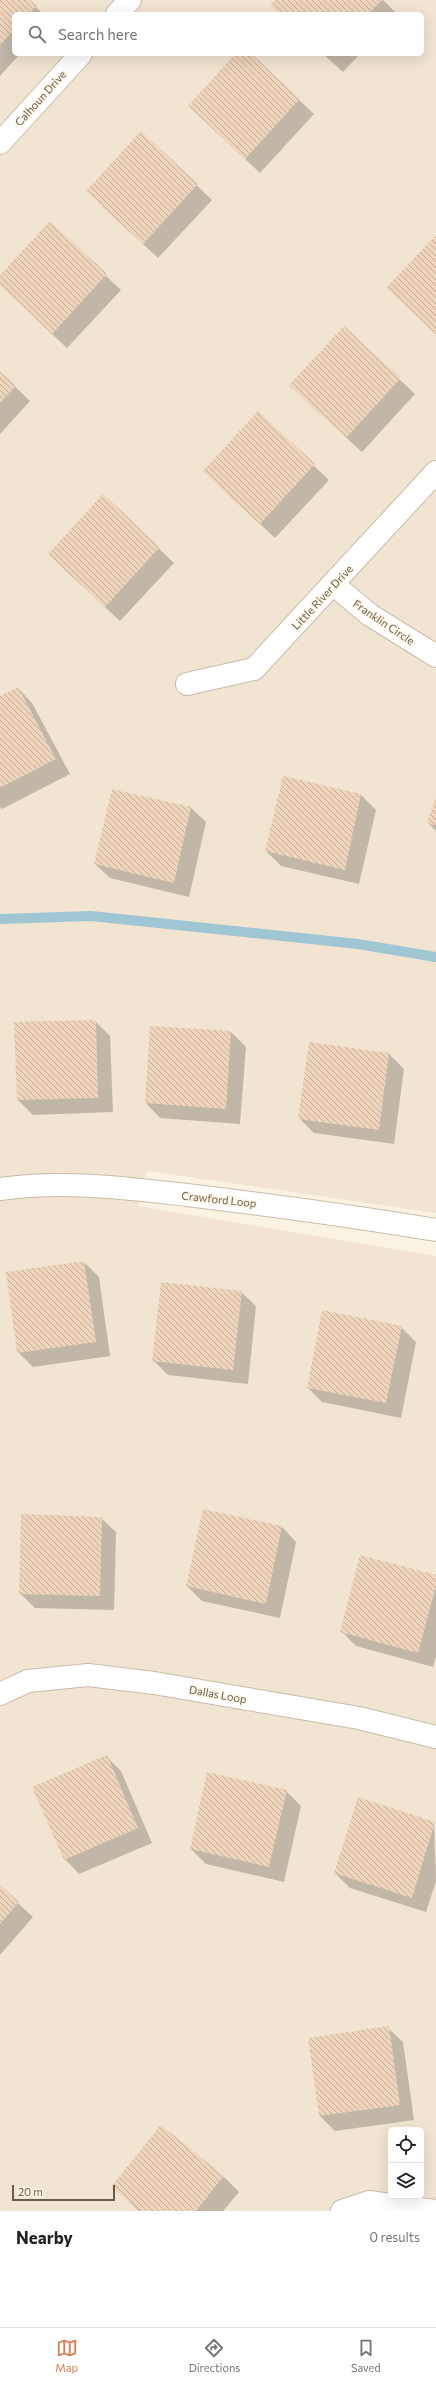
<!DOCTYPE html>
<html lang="en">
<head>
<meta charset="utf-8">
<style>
  :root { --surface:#fff; --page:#f6f6f6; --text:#202124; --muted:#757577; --line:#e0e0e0; --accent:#dc7a4f }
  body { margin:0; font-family:Commissioner,sans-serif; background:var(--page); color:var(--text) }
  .controls { position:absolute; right:12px; bottom:12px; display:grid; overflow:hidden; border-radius:6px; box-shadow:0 4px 16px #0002 }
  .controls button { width:36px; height:36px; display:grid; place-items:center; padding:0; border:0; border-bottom:1px solid var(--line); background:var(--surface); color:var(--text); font:20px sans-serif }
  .scale { position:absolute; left:12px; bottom:10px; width:103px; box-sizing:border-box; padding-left:4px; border:2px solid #705b4a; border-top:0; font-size:11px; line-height:14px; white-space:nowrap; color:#705b4a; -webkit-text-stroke:3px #fef7e7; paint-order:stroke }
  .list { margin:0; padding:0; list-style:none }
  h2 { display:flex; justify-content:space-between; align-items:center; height:52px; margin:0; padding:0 16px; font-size:17px }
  h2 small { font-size:13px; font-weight:400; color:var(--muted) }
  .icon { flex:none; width:22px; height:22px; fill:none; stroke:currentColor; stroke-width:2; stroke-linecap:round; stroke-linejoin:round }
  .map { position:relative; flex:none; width:436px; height:2211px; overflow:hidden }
  .search { position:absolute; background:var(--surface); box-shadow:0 4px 16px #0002; left:12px; right:12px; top:12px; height:44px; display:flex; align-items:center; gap:10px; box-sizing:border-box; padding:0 14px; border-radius:6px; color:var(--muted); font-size:15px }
  .sheet { height:116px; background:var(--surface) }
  nav { display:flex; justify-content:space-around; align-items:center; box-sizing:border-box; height:56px; border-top:1px solid var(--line); background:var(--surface); font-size:11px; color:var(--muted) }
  nav a { display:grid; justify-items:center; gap:2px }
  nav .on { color:var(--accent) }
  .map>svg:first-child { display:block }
</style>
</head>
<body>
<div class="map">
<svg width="436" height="2211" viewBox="0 0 436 2211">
  <defs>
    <pattern id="building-back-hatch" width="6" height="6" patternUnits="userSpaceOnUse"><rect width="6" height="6" fill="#eed4bb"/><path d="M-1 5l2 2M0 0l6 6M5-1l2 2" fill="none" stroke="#c5af9a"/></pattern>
  </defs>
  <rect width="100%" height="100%" fill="#faf3e2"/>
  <!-- residential -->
  <path fill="#f1e5d1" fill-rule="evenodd" d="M 0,0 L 436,0 L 436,1213 L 147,1171 L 138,1206 L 436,1256 L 436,2211 L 0,2211 ZM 14,14 L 422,14 L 422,54 L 14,54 ZM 391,2130 L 421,2130 L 421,2196 L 391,2196 Z"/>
  <!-- shadow -->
  <path fill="#0003" d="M 0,0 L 29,0 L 43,14 L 14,14 L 14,54 L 20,54 L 0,76 Z
    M 277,0 L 383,0 L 397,14 L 280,14 Z
    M 237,54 L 250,54 L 314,114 L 260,173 L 204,120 Z
    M 323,54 L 360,54 L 343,72 Z
    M 141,132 L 212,200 L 158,258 L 102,206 Z
    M 50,223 L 121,290 L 67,348 L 0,285 L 0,276 Z
    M 344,327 L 415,394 L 362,452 L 305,400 Z
    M 0,372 L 30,401 L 0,434 Z
    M 258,413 L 329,480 L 275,538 L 219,486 Z
    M 103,496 L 174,563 L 120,621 L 64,569 Z
    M 18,688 L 32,703 L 70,774 L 2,809 L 0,807 L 0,697 Z
    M 283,777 L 361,795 L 376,810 L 359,884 L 281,866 L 266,851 Z
    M 436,799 L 436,831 L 428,823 Z
    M 191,808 L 206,822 L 189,897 L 110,878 L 95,864 Z
    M 95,1021 L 110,1036 L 113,1112 L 33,1115 L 18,1100 L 15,1023 Z
    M 231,1032 L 246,1047 L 240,1124 L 160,1118 L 146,1103 Z
    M 389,1054 L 404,1069 L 394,1144 L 314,1133 L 299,1118 Z
    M 84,1262 L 99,1277 L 110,1356 L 33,1367 L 18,1352 Z
    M 241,1292 L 256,1306 L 248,1384 L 168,1375 L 153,1360 Z
    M 401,1327 L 416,1342 L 401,1418 L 322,1402 L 308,1388 Z
    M 101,1518 L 116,1532 L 114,1610 L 35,1608 L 20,1593 Z
    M 282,1527 L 296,1542 L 280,1618 L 202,1601 L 187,1586 Z
    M 436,1576 L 436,1656 L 433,1667 L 356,1646 L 341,1631 Z
    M 106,1756 L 121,1771 L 152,1843 L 79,1874 L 65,1859 Z
    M 286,1791 L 301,1806 L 284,1882 L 206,1864 L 191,1849 Z
    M 434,1823 L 436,1881 L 426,1912 L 350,1888 L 335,1873 Z
    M 0,1887 L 33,1917 L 0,1955 Z
    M 388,2028 L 403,2042 L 414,2120 L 335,2131 L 320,2116 Z
    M 161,2126 L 224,2177 L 239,2192 L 223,2211 L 139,2211 L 113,2187 Z"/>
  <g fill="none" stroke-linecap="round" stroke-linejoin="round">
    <!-- stream -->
    <path stroke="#9fc6d3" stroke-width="10" d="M 0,919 L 91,916 L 358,944 L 436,957"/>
  </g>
  <!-- building -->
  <path fill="url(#building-back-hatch)" d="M 0,0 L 30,0 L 37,6 L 29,14 L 14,14 L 14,30 L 0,45 Z
    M 275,0 L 382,0 L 369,14 L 280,14 L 270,5 Z
    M 235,54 L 252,54 L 300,99 L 245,159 L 188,106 Z
    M 141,131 L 198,184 L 143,244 L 86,191 Z
    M 50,221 L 107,274 L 52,334 L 0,286 L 0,275 Z
    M 436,235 L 436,335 L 386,288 Z
    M 344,326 L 401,378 L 346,438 L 289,385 Z
    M 0,371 L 16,386 L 0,403 Z
    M 258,411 L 315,464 L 260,524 L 203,471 Z
    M 103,494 L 160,547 L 105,607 L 48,554 Z
    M 18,687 L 56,759 L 0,788 L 0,696 Z
    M 283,776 L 361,794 L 345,870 L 265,851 Z
    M 112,789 L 191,807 L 174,883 L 94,864 Z
    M 436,797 L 436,826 L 427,823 Z
    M 96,1020 L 98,1098 L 17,1100 L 14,1022 Z
    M 150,1026 L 231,1031 L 226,1109 L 145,1103 Z
    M 309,1042 L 389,1053 L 379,1130 L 298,1119 Z
    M 84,1261 L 96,1342 L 17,1353 L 6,1272 Z
    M 161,1282 L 242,1291 L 233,1370 L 152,1361 Z
    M 322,1310 L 402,1326 L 386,1403 L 307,1388 Z
    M 203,1509 L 282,1526 L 266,1604 L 186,1586 Z
    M 21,1514 L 102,1517 L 100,1596 L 19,1594 Z
    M 360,1555 L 436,1575 L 436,1586 L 418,1653 L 340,1632 Z
    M 107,1755 L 138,1828 L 64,1860 L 32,1787 Z
    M 207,1772 L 287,1790 L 269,1867 L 190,1849 Z
    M 358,1797 L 435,1822 L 412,1898 L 334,1873 Z
    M 0,1885 L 19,1902 L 0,1924 Z
    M 389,2026 L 400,2105 L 319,2116 L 308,2038 Z
    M 161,2125 L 224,2176 L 196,2211 L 141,2211 L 111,2187 Z"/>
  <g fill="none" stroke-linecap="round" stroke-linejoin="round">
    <!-- street casing -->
    <g stroke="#cabba9" stroke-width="24">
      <path id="street" d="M 117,14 L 130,0
        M 0,143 L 81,54
        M 334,585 L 370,615 L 436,656
        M 187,684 L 254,669 L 436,472
        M 0,1189 C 62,1180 125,1188 187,1195 C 271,1205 353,1216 436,1230
        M 0,1694 L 28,1681 L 88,1675 L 154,1683 L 359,1718 L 436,1737
        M 342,2211 L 369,2202 L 434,2211"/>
    </g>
    <!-- street -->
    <use href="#street" stroke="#fff" stroke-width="22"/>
  </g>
  <g text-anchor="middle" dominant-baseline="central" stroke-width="3" stroke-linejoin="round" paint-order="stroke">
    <!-- street labels -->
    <g font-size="11" fill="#705b4a" stroke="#fef7e7">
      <text transform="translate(40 98) rotate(-48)">Calhoun Drive</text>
      <text transform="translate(322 597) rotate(-47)">Little River Drive</text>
      <text transform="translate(384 622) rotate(34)">Franklin Circle</text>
      <text transform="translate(219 1199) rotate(6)">Crawford Loop</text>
      <text transform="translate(218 1694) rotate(10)">Dallas Loop</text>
    </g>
  </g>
</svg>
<div class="controls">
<button><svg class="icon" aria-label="locate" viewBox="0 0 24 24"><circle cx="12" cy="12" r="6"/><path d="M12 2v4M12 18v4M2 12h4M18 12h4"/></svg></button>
<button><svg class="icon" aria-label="layers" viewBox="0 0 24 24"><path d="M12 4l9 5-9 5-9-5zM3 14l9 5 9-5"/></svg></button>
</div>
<div class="scale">20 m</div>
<div class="search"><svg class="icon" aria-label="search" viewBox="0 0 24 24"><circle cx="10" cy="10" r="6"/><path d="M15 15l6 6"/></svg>Search here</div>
</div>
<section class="sheet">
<h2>Nearby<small>0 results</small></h2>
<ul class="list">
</ul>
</section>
<nav>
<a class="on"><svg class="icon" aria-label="map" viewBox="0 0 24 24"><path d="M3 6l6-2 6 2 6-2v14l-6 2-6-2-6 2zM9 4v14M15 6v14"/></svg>Map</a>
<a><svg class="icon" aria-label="directions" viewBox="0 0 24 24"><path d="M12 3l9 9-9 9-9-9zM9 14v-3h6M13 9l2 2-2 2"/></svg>Directions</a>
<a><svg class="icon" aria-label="saved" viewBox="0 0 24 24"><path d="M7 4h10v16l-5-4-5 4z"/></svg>Saved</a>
</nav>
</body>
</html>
